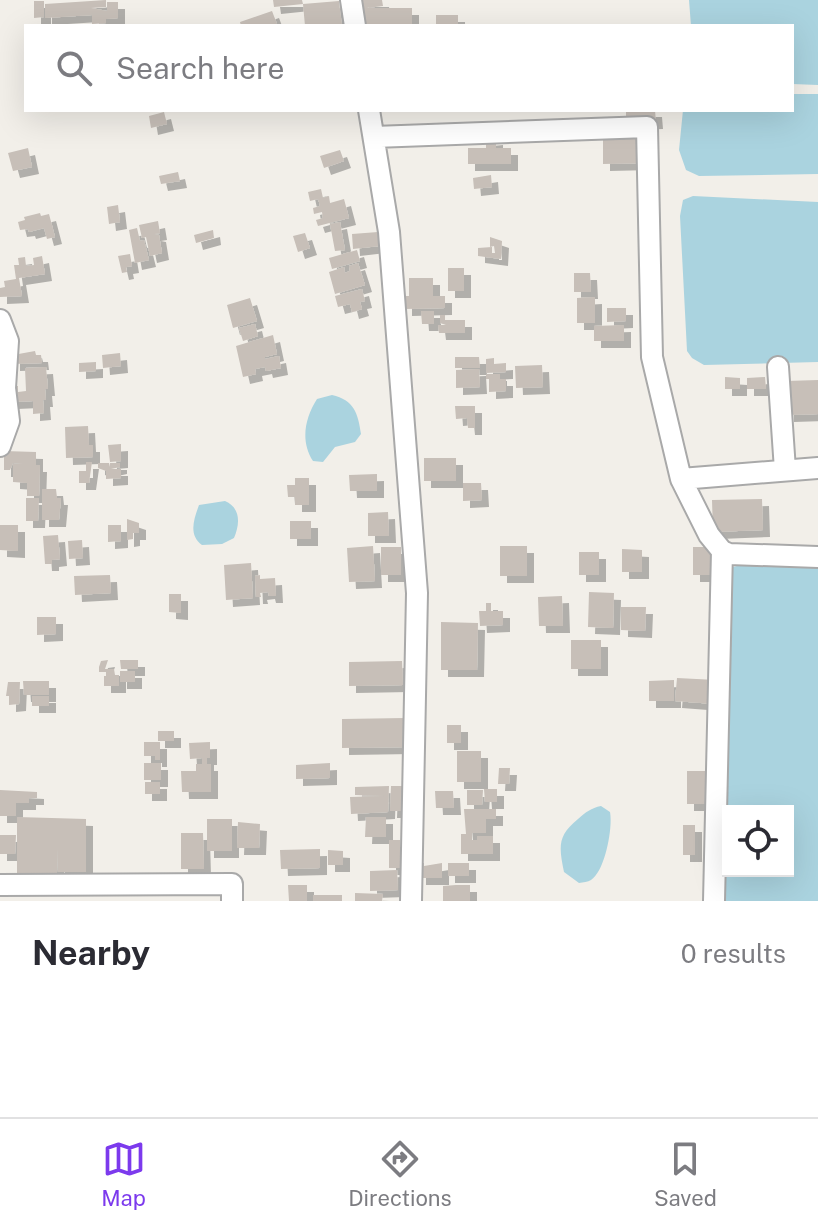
<!DOCTYPE html>
<html lang="en">
<head>
<meta charset="utf-8">
<style>
  :root { --surface:#fff; --page:#f7f7f7; --text:#2b2b33; --muted:#7c7c81; --line:#e1e1e2; --accent:#7c3aed }
  body { margin:0; font-family:"Public Sans",sans-serif; background:var(--page); color:var(--text) }
  .controls { position:absolute; right:24px; bottom:24px; display:grid; overflow:hidden; border-radius:0px; box-shadow:0 8px 32px #0002 }
  .controls button { width:72px; height:72px; display:grid; place-items:center; padding:0; border:0; border-bottom:2px solid var(--line); background:var(--surface); color:var(--text); font:40px sans-serif }
  .list { margin:0; padding:0; list-style:none }
  h2 { display:flex; justify-content:space-between; align-items:center; height:104px; margin:0; padding:0 32px; font-size:34px }
  h2 small { font-size:26px; font-weight:400; color:var(--muted) }
  .icon { flex:none; width:44px; height:44px; fill:none; stroke:currentColor; stroke-width:2; stroke-linecap:round; stroke-linejoin:round }
  .map { position:relative; flex:none; width:818px; height:901px; overflow:hidden }
  .search { position:absolute; background:var(--surface); box-shadow:0 8px 32px #0002; left:24px; right:24px; top:24px; height:88px; display:flex; align-items:center; gap:20px; box-sizing:border-box; padding:0 28px; border-radius:0px; color:var(--muted); font-size:30px }
  .sheet { height:216px; background:var(--surface) }
  nav { display:flex; justify-content:space-around; align-items:center; box-sizing:border-box; height:112px; border-top:2px solid var(--line); background:var(--surface); font-size:22px; color:var(--muted) }
  nav a { display:grid; justify-items:center; gap:4px }
  nav .on { color:var(--accent) }
  .map>svg:first-child { display:block }
</style>
</head>
<body>
<div class="map">
<svg width="818" height="901" viewBox="0 0 818 901">
  <defs>
    <filter id="shadow"><feDropShadow dx="7" dy="7" stdDeviation="0" flood-color="#0004"/></filter>
  </defs>
  <rect width="100%" height="100%" fill="#f2efe9"/>
  <!-- water -->
  <path fill="#aad3df" fill-rule="evenodd" d="M 689,0 L 818,0 L 818,85 L 792,84 L 792,26 L 691,26 Z
    M 792,94 L 818,94 L 818,174 L 699,176 L 686,170 L 679,150 L 683,110 L 792,110 Z
    M 693,196 L 818,202 L 818,362 L 704,365 L 692,358 L 687,351 L 680,216 L 683,200 Z
    M 332,395 C 354,400 358,413 361,434 L 355,442 L 335,447 L 323,462 L 313,461 C 300,441 305,418 317,399 Z
    M 225,501 C 241,508 240,524 234,538 L 222,544 L 202,545 C 188,535 194,519 199,505 Z
    M 752,562 L 818,565 L 818,901 L 717,901 L 726,579 L 733,567 ZM 728,811 L 788,811 L 788,871 L 728,871 Z
    M 601,806 L 610,812 C 613,828 605,871 591,880 C 588,882 583,882 579,883 L 564,872 C 559,847 557,836 578,819 C 586,812 591,808 601,806 Z"/>
  <!-- building -->
  <path fill="#c7bfb8" filter="url(#shadow)" d="M 106,0 L 106,7 L 91,8 L 107,11 L 107,2 L 118,2 L 118,18 L 106,19 L 106,23 L 92,24 L 92,15 L 45,18 L 45,4 Z
    M 273,0 L 302,0 L 303,4 L 274,7 Z
    M 362,0 L 382,0 L 383,6 L 367,8 L 412,8 L 412,26 L 362,26 Z
    M 34,1 L 44,1 L 44,17 L 34,18 Z
    M 339,1 L 342,26 L 305,26 L 303,4 Z
    M 272,11 L 277,24 L 241,26 L 240,22 Z
    M 436,15 L 458,15 L 458,26 L 436,26 Z
    M 626,110 L 655,110 L 656,122 L 626,123 Z
    M 164,112 L 167,124 L 151,128 L 149,116 Z
    M 644,137 L 645,163 L 603,164 L 603,138 Z
    M 496,138 L 496,148 L 511,148 L 511,164 L 468,164 L 468,148 L 486,148 L 486,139 Z
    M 28,148 L 32,167 L 13,171 L 8,153 Z
    M 340,150 L 344,161 L 324,168 L 320,156 Z
    M 178,172 L 180,181 L 161,184 L 159,176 Z
    M 491,175 L 492,187 L 474,189 L 473,178 Z
    M 321,189 L 323,198 L 329,196 L 330,203 L 344,199 L 349,218 L 318,226 L 316,220 L 323,218 L 322,212 L 314,214 L 313,208 L 320,206 L 318,199 L 310,201 L 308,192 Z
    M 118,205 L 120,222 L 109,224 L 107,207 Z
    M 40,213 L 41,216 L 49,214 L 55,237 L 47,239 L 44,228 L 29,232 L 28,229 L 20,230 L 18,222 L 25,220 L 24,217 Z
    M 158,221 L 160,233 L 154,234 L 159,235 L 162,253 L 150,256 L 146,237 L 142,238 L 139,225 Z
    M 340,222 L 345,250 L 335,251 L 330,224 Z
    M 137,228 L 140,241 L 144,240 L 149,260 L 135,263 L 129,230 Z
    M 213,230 L 214,238 L 196,243 L 194,235 Z
    M 378,232 L 379,246 L 353,249 L 352,234 Z
    M 305,233 L 310,248 L 298,252 L 293,236 Z
    M 490,237 L 502,241 L 501,259 L 478,256 L 478,248 L 492,247 L 492,253 L 495,253 L 494,246 L 490,247 Z
    M 357,250 L 360,261 L 332,269 L 329,258 Z
    M 130,254 L 132,266 L 126,267 L 127,272 L 122,273 L 118,256 Z
    M 42,256 L 45,274 L 19,278 L 22,296 L 0,297 L 0,288 L 5,287 L 4,281 L 16,279 L 14,265 L 19,265 L 18,258 L 25,257 L 26,266 L 34,265 L 33,258 Z
    M 358,263 L 365,285 L 335,294 L 329,272 L 344,267 L 345,273 L 350,271 L 349,266 Z
    M 448,268 L 464,268 L 464,291 L 448,291 Z
    M 574,273 L 590,273 L 591,292 L 574,292 Z
    M 409,278 L 433,278 L 433,296 L 445,296 L 445,308 L 405,309 L 405,296 L 409,296 Z
    M 362,289 L 365,301 L 360,302 L 362,309 L 352,312 L 350,304 L 338,307 L 335,296 Z
    M 595,297 L 595,323 L 577,323 L 577,298 Z
    M 250,298 L 257,321 L 233,328 L 227,305 Z
    M 607,308 L 626,308 L 626,321 L 607,322 Z
    M 421,311 L 434,311 L 434,324 L 422,324 Z
    M 440,315 L 445,315 L 445,320 L 465,320 L 465,333 L 439,333 L 438,325 L 446,325 L 440,323 Z
    M 255,324 L 258,336 L 243,341 L 239,328 Z
    M 624,325 L 624,341 L 594,341 L 594,326 Z
    M 273,335 L 277,354 L 265,357 L 265,359 L 279,356 L 281,368 L 266,371 L 265,367 L 255,369 L 256,374 L 243,377 L 236,346 Z
    M 35,351 L 36,355 L 41,355 L 42,363 L 13,364 L 13,355 Z
    M 120,353 L 121,366 L 103,368 L 102,355 Z
    M 455,357 L 479,357 L 480,368 L 455,368 Z
    M 494,358 L 494,364 L 506,363 L 506,372 L 486,373 L 486,359 Z
    M 96,362 L 96,371 L 79,372 L 79,363 Z
    M 542,365 L 543,387 L 516,388 L 515,366 Z
    M 46,367 L 48,389 L 45,389 L 46,400 L 43,400 L 44,413 L 33,414 L 33,401 L 10,402 L 9,386 L 18,386 L 18,392 L 26,391 L 25,368 Z
    M 479,369 L 480,387 L 456,388 L 456,370 Z
    M 486,374 L 500,374 L 500,379 L 506,379 L 506,391 L 489,392 L 489,379 L 486,379 Z
    M 725,377 L 740,378 L 740,389 L 725,389 Z
    M 765,377 L 766,389 L 747,389 L 747,378 Z
    M 818,380 L 818,414 L 787,415 L 786,381 Z
    M 455,406 L 475,406 L 475,428 L 468,428 L 467,418 L 456,419 Z
    M 88,426 L 89,445 L 93,445 L 93,457 L 66,458 L 65,427 Z
    M 121,444 L 121,461 L 110,462 L 108,445 Z
    M 4,451 L 36,452 L 36,465 L 40,465 L 39,496 L 27,496 L 27,483 L 13,482 L 13,464 L 23,463 L 13,463 L 10,470 L 4,470 Z
    M 424,458 L 456,458 L 456,481 L 424,481 Z
    M 86,462 L 92,462 L 89,483 L 79,483 L 79,471 L 86,471 Z
    M 98,463 L 109,463 L 109,467 L 110,463 L 120,463 L 120,467 L 111,469 L 121,469 L 121,478 L 106,479 L 106,471 L 98,468 Z
    M 377,474 L 377,491 L 350,491 L 349,475 Z
    M 295,478 L 309,478 L 309,505 L 295,505 L 295,497 L 288,497 L 287,485 L 295,485 Z
    M 463,483 L 481,483 L 482,500 L 463,501 Z
    M 42,489 L 56,489 L 57,498 L 61,498 L 59,520 L 42,520 Z
    M 26,498 L 39,498 L 38,521 L 26,521 Z
    M 762,499 L 763,530 L 713,532 L 712,500 Z
    M 388,512 L 389,536 L 368,536 L 368,513 Z
    M 127,519 L 139,523 L 139,533 L 133,533 L 133,539 L 127,540 Z
    M 290,521 L 311,521 L 311,539 L 290,539 Z
    M 0,525 L 18,525 L 18,551 L 0,550 Z
    M 108,525 L 121,525 L 121,541 L 108,542 Z
    M 58,535 L 60,559 L 52,560 L 52,564 L 45,564 L 43,536 Z
    M 82,540 L 83,558 L 69,559 L 68,541 Z
    M 373,546 L 375,581 L 349,582 L 347,548 Z
    M 500,546 L 527,546 L 527,576 L 500,576 Z
    M 381,547 L 401,547 L 401,575 L 381,575 Z
    M 693,547 L 714,547 L 714,575 L 693,575 Z
    M 622,549 L 642,550 L 642,572 L 622,572 Z
    M 579,552 L 599,552 L 599,575 L 579,575 Z
    M 251,563 L 253,598 L 226,600 L 224,565 Z
    M 110,575 L 111,593 L 75,595 L 74,576 Z
    M 260,575 L 260,579 L 275,578 L 276,596 L 269,596 L 268,592 L 260,593 L 261,597 L 256,597 L 255,576 Z
    M 589,592 L 614,593 L 613,628 L 588,627 Z
    M 169,594 L 181,594 L 181,613 L 169,612 Z
    M 562,596 L 563,626 L 539,626 L 538,597 Z
    M 486,603 L 491,603 L 491,611 L 503,611 L 503,625 L 480,626 L 479,611 L 486,611 Z
    M 621,607 L 646,607 L 645,631 L 621,630 Z
    M 37,617 L 56,617 L 56,634 L 37,635 Z
    M 441,622 L 478,623 L 477,670 L 441,670 Z
    M 571,640 L 601,640 L 601,669 L 571,669 Z
    M 108,660 L 105,669 L 114,669 L 115,675 L 119,675 L 119,686 L 104,686 L 104,676 L 106,676 L 106,672 L 99,672 L 99,667 L 101,661 Z
    M 120,660 L 138,660 L 138,669 L 121,669 Z
    M 402,661 L 403,685 L 349,686 L 349,662 Z
    M 120,671 L 135,671 L 135,682 L 120,682 Z
    M 677,678 L 716,680 L 714,704 L 675,701 Z
    M 674,680 L 674,701 L 649,701 L 649,681 Z
    M 23,681 L 49,681 L 49,695 L 24,695 Z
    M 8,682 L 20,682 L 19,704 L 9,705 L 9,696 L 6,696 Z
    M 32,696 L 49,696 L 49,706 L 32,706 Z
    M 405,718 L 406,747 L 342,748 L 342,719 Z
    M 447,725 L 461,725 L 461,743 L 447,743 Z
    M 158,731 L 174,731 L 174,741 L 158,741 Z
    M 144,742 L 160,742 L 160,760 L 155,760 L 155,756 L 144,756 Z
    M 210,742 L 210,758 L 207,758 L 207,764 L 211,764 L 211,792 L 182,792 L 181,771 L 196,771 L 196,764 L 202,764 L 202,758 L 190,759 L 189,743 Z
    M 457,751 L 481,751 L 481,782 L 457,782 Z
    M 144,763 L 161,763 L 161,780 L 144,780 Z
    M 330,763 L 330,778 L 296,779 L 296,765 Z
    M 499,768 L 510,768 L 509,784 L 498,784 Z
    M 687,771 L 711,771 L 712,804 L 687,804 Z
    M 145,782 L 160,782 L 160,794 L 145,794 Z
    M 389,786 L 388,812 L 351,814 L 350,797 L 384,796 L 355,795 L 355,787 Z
    M 391,786 L 404,786 L 403,811 L 390,811 Z
    M 484,789 L 497,789 L 497,802 L 485,802 Z
    M 0,790 L 37,792 L 37,798 L 29,798 L 29,803 L 16,803 L 16,816 L 0,816 Z
    M 467,790 L 483,790 L 482,805 L 467,805 Z
    M 435,791 L 453,791 L 454,808 L 436,808 Z
    M 464,809 L 496,809 L 496,819 L 486,819 L 486,833 L 472,833 L 472,840 L 477,840 L 477,836 L 493,836 L 493,854 L 461,854 L 461,834 L 466,834 Z
    M 17,817 L 86,819 L 86,872 L 58,872 L 57,847 L 57,875 L 17,875 Z
    M 366,817 L 386,817 L 386,837 L 365,837 Z
    M 207,819 L 232,819 L 232,851 L 207,851 Z
    M 238,822 L 260,824 L 259,848 L 237,848 Z
    M 683,825 L 695,825 L 695,855 L 683,855 Z
    M 181,833 L 203,833 L 204,869 L 181,869 Z
    M 0,835 L 16,835 L 15,854 L 0,854 Z
    M 389,840 L 400,840 L 400,868 L 389,868 Z
    M 320,849 L 320,868 L 281,869 L 280,850 Z
    M 328,850 L 343,851 L 343,865 L 328,865 Z
    M 419,863 L 424,863 L 424,866 L 442,863 L 442,878 L 419,878 Z
    M 448,863 L 469,863 L 469,876 L 448,876 Z
    M 397,870 L 398,890 L 370,891 L 370,871 Z
    M 288,885 L 307,885 L 307,901 L 289,901 Z
    M 456,885 L 470,885 L 470,901 L 443,901 L 443,886 Z
    M 355,893 L 383,894 L 382,901 L 355,901 Z
    M 313,895 L 342,895 L 342,901 L 313,901 Z"/>
  <g fill="none" stroke-linecap="round" stroke-linejoin="round">
    <!-- minor casing -->
    <g stroke="#a9a9a9" stroke-width="24">
      <path id="minor" d="M 351,0 L 355,26
        M 369,110 L 389,232 L 417,593 L 411,901
        M 374,137 L 647,127 L 652,357 L 681,479 L 709,535 L 722,551 L 729,554 L 818,557
        M 0,320 L 8,341 L 5,388 L 9,421 L 0,446
        M 778,367 L 785,470
        M 681,479 L 818,468
        M 0,885 L 232,884 L 232,901
        M 714,901 L 722,551"/>
    </g>
    <!-- minor -->
    <use href="#minor" stroke="#fff" stroke-width="20"/>
  </g>
</svg>
<div class="controls">
<button><svg class="icon" aria-label="locate" viewBox="0 0 24 24"><circle cx="12" cy="12" r="6"/><path d="M12 2v4M12 18v4M2 12h4M18 12h4"/></svg></button>
</div>
<div class="search"><svg class="icon" aria-label="search" viewBox="0 0 24 24"><circle cx="10" cy="10" r="6"/><path d="M15 15l6 6"/></svg>Search here</div>
</div>
<section class="sheet">
<h2>Nearby<small>0 results</small></h2>
<ul class="list">
</ul>
</section>
<nav>
<a class="on"><svg class="icon" aria-label="map" viewBox="0 0 24 24"><path d="M3 6l6-2 6 2 6-2v14l-6 2-6-2-6 2zM9 4v14M15 6v14"/></svg>Map</a>
<a><svg class="icon" aria-label="directions" viewBox="0 0 24 24"><path d="M12 3l9 9-9 9-9-9zM9 14v-3h6M13 9l2 2-2 2"/></svg>Directions</a>
<a><svg class="icon" aria-label="saved" viewBox="0 0 24 24"><path d="M7 4h10v16l-5-4-5 4z"/></svg>Saved</a>
</nav>
</body>
</html>
